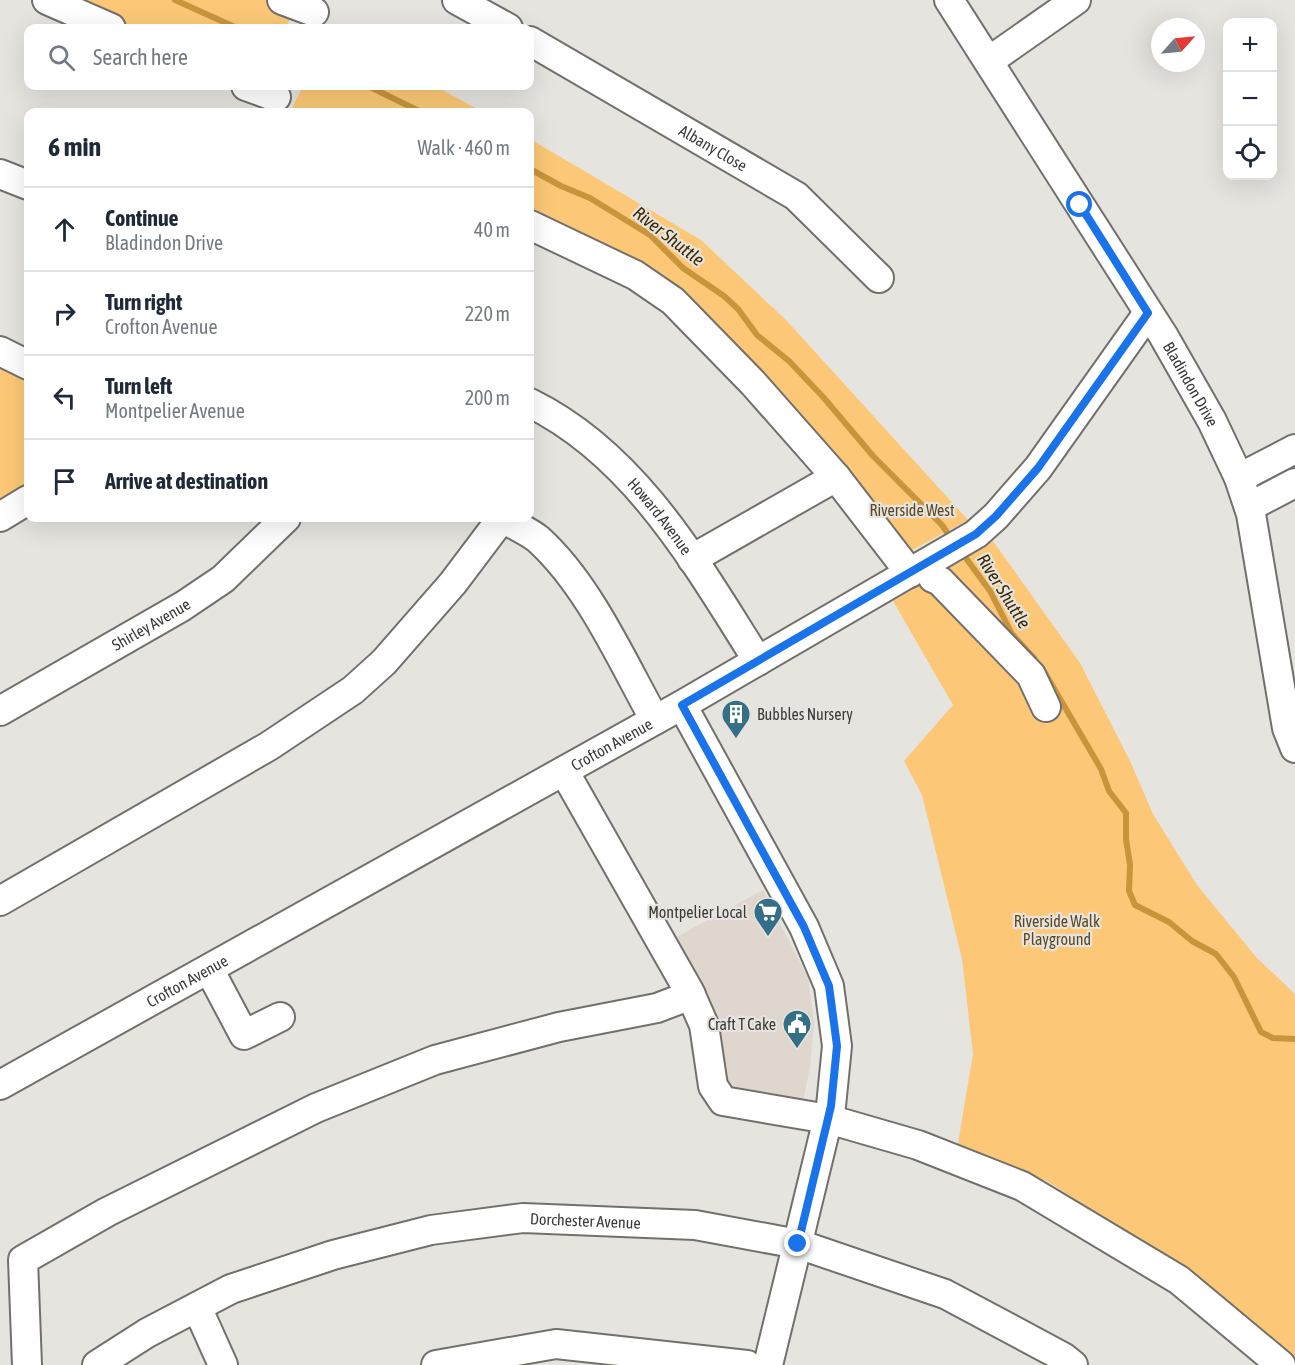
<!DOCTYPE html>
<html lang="en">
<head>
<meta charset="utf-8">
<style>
  :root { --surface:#fff; --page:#f6f6f7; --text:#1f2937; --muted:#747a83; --line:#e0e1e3 }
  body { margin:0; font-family:"Asap Condensed",sans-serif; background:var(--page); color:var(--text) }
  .controls { position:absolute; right:18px; top:18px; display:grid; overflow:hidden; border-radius:12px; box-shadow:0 6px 24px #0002 }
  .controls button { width:54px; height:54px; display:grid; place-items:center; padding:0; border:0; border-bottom:2px solid var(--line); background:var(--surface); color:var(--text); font:30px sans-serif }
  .compass { position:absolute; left:1151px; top:18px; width:54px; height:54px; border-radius:50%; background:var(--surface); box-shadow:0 6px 24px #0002; rotate:63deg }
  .stop { position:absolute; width:18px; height:18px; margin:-14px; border:4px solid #1a73e8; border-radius:50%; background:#fff }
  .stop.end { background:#1a73e8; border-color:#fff; box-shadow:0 2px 6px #0008 }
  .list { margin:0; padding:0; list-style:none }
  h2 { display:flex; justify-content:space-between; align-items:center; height:78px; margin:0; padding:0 24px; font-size:26px }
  h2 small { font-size:20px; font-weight:400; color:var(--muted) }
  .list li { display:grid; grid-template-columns:39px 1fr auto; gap:18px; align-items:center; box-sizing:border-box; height:84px; padding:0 24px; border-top:2px solid var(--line) }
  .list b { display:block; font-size:22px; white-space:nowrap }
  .list p { margin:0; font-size:20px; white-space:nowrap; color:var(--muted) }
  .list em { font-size:20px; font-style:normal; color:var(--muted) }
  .icon { flex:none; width:33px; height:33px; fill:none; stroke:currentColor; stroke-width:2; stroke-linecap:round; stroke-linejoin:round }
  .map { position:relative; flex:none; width:1295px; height:1365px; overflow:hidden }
  .search { position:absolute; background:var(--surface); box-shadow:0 6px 24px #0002; left:24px; top:24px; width:510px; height:66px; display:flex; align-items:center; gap:15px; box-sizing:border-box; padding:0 21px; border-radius:12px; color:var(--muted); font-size:22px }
  .panel { position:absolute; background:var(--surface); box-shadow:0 6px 24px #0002; left:24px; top:108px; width:510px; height:414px; border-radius:12px }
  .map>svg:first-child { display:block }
</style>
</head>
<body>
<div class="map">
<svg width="1295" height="1365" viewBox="0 0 1295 1365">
  <rect width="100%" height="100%" fill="#e6e4df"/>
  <!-- built -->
  <path fill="#dfd7cd" d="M 763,890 L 808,978 L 814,1023 L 810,1066 L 801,1113 L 728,1100 L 726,1066 L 720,1029 L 671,940 Z"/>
  <!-- green -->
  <path fill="#fcc877" d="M 61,0 L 274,0 L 295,8 L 286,28 L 128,28 Z
    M 303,86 L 435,86 L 483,112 L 303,112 L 292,108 Z
    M 530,139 L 701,240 L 786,320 L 968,520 L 903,555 L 739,360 L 530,219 Z
    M 0,358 L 28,372 L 28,494 L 0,510 Z
    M 993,541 L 1080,663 L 1130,761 L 1153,814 L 1197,885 L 1256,957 L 1295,994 L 1295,1365 L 1150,1249 L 1047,1181 L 957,1149 L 973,1054 L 962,959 L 922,795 L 904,761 L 953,705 L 893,601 Z"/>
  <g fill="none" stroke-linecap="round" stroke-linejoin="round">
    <!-- stream -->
    <path stroke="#c9953c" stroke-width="6" d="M 175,0 L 237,28
      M 368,86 L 421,112
      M 530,169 L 561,186 L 590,198 L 650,235 L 683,268 L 724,296 L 738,309 L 757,335 L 789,361 L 824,398 L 873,456 L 942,525 L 952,540
      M 960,550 L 990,591 L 1012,634 L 1034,658
      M 1042,668 L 1101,769 L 1109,791 L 1126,813 L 1126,839 L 1130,865 L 1129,891 L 1135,905 L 1169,922 L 1192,941 L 1216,954 L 1234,977 L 1261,1032 L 1273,1038 L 1295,1039"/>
    <!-- minor casing -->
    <g stroke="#72706c" stroke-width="32">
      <g id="minor">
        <path d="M 47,0 L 111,28"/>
        <path d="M 282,0 L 314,12"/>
        <path d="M 457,0 L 508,28"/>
        <path id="s1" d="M 949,0 L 1163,335 L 1212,421 L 1239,478 L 1251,514 L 1287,728 L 1295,748"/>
        <path id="s2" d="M 530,41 L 796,196 L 879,278"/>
        <path d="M 989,61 L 1076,0"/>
        <path d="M 246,86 L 276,97"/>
        <path d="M 0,174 L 28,185"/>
        <path d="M 530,225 L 635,275 L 673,301 L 753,383 L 836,477 L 910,573"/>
        <path d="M 0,351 L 28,365"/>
        <path id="s3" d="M 530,403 C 636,455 697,565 758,661"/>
        <path d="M 1239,478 L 1295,449"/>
        <path d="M 1249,507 L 1295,483"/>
        <path d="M 0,517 L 28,500"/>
        <path d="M 502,518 C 514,525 528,531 538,539 C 589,585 622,661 655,720"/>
        <path d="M 692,559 L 836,477"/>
        <path d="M 933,578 L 940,581 L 1031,675 L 1046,707"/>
        <path d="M 682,705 L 804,927 L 829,986 L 837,1046 L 831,1106 L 768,1365"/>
        <path id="s4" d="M 0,711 L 183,606 L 223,579 L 286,518"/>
        <path d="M 564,771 L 689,991 L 704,1025 L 713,1086 L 723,1101 L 828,1119 L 918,1145 L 1022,1186 L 1179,1280 L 1281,1365"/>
        <path d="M 0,901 L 269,746 L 353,690 L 384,662 L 453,583 L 502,518 L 501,518"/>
        <path d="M 209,969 L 244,1035 L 280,1017"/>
        <path id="s5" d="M 0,1085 L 682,705 L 976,534 L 996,516 L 1038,468 L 1148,313"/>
        <path d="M 197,1307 L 223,1365"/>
        <path d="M 27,1365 L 23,1260 L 107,1212 L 316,1108 L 435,1060 L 559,1027 L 657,1008 L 691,995"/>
        <path id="s6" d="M 97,1365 L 147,1333 L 231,1289 L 333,1255 L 431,1230 L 523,1218 L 695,1225 L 798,1244 L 945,1294 L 1063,1357 L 1073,1365"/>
        <path d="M 436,1365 L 556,1344 L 747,1365"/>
      </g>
    </g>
    <!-- minor -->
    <use href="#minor" stroke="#fff" stroke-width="28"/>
  </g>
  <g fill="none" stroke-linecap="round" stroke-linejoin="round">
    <!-- route -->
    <path stroke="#1a73e8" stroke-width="8" d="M 798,1244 L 831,1106 L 837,1046 L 829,986 L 804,927 L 682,705 L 976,534 L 996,516 L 1038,468 L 1148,313 L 1080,205"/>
  </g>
  <!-- icons -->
  <defs>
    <g id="building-pin" transform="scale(1.5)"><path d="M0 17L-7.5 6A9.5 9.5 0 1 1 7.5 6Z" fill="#346f87" stroke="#e6e4df"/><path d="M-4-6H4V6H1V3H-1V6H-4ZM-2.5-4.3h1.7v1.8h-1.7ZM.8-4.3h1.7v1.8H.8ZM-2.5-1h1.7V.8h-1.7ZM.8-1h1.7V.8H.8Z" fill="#fff"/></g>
    <g id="supermarket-pin" transform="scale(1.5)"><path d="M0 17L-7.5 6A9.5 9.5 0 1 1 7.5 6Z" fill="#346f87" stroke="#e6e4df"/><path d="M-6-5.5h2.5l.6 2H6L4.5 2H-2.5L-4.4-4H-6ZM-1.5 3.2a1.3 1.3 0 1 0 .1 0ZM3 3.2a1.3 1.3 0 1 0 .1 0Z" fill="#fff"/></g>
    <g id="civic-pin" transform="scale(1.5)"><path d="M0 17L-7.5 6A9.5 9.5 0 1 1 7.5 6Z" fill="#346f87" stroke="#e6e4df"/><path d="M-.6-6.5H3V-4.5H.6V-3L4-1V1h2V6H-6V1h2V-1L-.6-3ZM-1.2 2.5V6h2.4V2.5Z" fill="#fff"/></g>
  </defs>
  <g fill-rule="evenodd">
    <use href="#building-pin" x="736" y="714"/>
    <use href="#supermarket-pin" x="768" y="912"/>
    <use href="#civic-pin" x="797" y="1024"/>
  </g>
  <g text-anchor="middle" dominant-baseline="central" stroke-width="4.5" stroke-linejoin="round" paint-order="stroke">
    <!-- street labels -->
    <g font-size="16" fill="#3c3b3a" stroke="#e6e4df">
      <text stroke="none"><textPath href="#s2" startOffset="212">Albany Close</textPath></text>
      <text stroke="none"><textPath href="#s1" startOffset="454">Bladindon Drive</textPath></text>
      <text stroke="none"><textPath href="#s3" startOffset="174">Howard Avenue</textPath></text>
      <text stroke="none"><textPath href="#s4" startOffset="174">Shirley Avenue</textPath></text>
      <text stroke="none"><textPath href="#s5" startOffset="700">Crofton Avenue</textPath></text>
      <text stroke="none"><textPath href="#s5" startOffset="214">Crofton Avenue</textPath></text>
      <text stroke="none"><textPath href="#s6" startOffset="518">Dorchester Avenue</textPath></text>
    </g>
    <!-- park labels -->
    <g font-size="16" fill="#5d4723" stroke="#e6e4df">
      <text x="912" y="510">Riverside West</text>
      <text x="1057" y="921">Riverside Walk<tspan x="1057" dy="18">Playground</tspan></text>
    </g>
    <!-- poi labels -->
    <g font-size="16" fill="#3c3b3a" stroke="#e6e4df" text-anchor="end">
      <text x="757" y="714" text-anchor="start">Bubbles Nursery</text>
      <text x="747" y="912">Montpelier Local</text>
      <text x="776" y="1024">Craft T Cake</text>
    </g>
    <!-- water labels -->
    <g font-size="18" font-style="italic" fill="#3d2801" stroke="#e6e4df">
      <text transform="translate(669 236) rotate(38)">River Shuttle</text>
      <text transform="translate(1004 591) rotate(58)">River Shuttle</text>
    </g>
  </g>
</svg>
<div class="controls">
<button>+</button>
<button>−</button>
<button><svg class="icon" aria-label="locate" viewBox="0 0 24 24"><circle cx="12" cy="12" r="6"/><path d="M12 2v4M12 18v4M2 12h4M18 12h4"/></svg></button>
</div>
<svg class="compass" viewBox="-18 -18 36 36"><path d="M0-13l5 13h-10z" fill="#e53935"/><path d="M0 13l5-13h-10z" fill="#747a83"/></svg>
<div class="stop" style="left:1080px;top:205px"></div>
<div class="stop end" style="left:798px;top:1244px"></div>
<div class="search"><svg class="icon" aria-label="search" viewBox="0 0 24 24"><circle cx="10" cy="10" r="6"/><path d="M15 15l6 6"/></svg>Search here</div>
<section class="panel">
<h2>6 min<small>Walk · 460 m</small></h2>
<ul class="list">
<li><svg class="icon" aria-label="ahead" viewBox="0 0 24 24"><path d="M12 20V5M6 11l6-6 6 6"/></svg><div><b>Continue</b><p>Bladindon Drive</p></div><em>40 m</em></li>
<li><svg class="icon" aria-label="right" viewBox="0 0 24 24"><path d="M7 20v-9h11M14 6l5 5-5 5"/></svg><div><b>Turn right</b><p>Crofton Avenue</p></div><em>220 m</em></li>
<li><svg class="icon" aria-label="left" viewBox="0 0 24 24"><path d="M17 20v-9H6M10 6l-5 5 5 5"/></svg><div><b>Turn left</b><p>Montpelier Avenue</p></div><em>200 m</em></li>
<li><svg class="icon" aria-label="arrive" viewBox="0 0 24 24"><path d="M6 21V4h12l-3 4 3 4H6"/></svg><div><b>Arrive at destination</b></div></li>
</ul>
</section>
</div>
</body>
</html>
